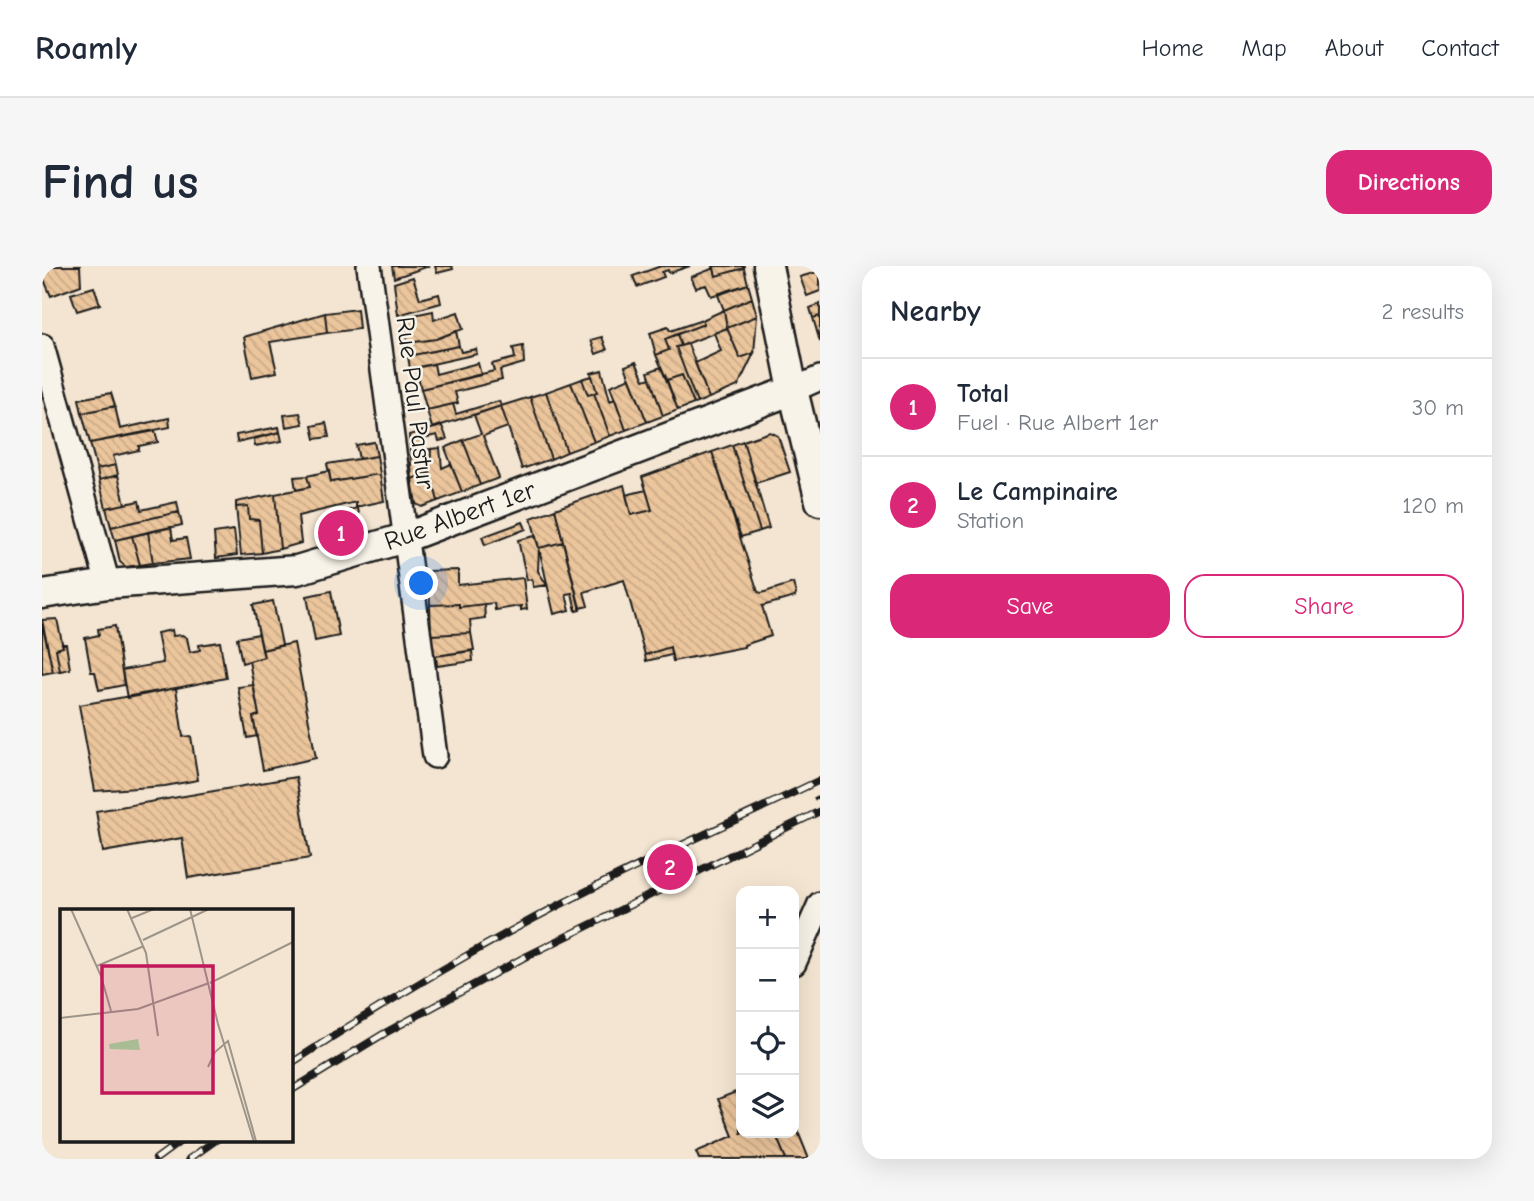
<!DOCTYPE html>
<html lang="en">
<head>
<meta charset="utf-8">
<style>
  :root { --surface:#fff; --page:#f6f6f7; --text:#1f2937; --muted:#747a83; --line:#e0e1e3; --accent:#db2777 }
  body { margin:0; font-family:"Comic Neue",sans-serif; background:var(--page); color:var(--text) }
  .controls { position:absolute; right:21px; bottom:21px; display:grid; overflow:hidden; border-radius:14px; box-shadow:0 7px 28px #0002 }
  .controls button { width:63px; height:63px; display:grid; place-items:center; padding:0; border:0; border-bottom:2px solid var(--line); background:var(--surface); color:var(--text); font:35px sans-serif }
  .you { position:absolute; left:380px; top:318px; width:24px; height:24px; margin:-18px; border:5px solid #fff; border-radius:50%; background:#1a73e8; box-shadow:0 0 0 10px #1a73e833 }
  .badge { display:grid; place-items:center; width:46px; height:46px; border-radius:50%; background:var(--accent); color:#fff; font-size:23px; font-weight:700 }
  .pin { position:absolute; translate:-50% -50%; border:4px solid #fff; box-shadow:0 2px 7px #0006 }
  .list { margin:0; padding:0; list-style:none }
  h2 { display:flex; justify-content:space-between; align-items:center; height:91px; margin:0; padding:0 28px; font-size:30px }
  h2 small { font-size:23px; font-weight:400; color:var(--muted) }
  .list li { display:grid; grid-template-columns:46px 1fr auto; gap:21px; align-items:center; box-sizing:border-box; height:98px; padding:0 28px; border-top:2px solid var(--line) }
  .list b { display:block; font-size:26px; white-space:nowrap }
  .list p { margin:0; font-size:23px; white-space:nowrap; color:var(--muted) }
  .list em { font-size:23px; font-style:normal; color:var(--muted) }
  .actions { display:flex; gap:14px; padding:21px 28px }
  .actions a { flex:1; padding:16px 0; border:2px solid var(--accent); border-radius:21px; text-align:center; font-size:24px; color:var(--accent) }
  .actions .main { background:var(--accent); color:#fff }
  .icon { flex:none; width:38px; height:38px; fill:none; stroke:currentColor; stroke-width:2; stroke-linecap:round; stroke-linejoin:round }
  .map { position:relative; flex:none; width:778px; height:893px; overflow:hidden; border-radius:21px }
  header { display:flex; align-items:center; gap:42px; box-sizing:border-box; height:98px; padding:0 35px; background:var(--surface); border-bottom:2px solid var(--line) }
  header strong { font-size:33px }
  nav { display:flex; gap:38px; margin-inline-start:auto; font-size:24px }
  .intro { display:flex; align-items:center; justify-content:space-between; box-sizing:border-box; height:168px; padding:0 42px }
  h1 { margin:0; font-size:49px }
  .button { padding:18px 32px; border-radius:21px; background:var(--accent); color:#fff; font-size:24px; font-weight:700 }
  main { display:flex; gap:42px; padding:0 42px }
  aside { flex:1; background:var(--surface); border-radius:21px; box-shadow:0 7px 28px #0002 }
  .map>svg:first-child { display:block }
</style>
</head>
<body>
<header>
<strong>Roamly</strong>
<nav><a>Home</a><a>Map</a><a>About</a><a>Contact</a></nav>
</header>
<div class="intro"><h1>Find us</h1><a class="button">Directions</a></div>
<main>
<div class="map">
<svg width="778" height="893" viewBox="0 0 778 893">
  <defs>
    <pattern id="building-back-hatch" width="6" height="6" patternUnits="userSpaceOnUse" patternTransform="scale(1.75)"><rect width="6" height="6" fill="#ebc59c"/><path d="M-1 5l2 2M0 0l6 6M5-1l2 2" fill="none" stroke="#c9a986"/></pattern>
  </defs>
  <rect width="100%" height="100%" fill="#f3e5d1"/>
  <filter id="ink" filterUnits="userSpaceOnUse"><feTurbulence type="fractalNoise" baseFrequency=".0143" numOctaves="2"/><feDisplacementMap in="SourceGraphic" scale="14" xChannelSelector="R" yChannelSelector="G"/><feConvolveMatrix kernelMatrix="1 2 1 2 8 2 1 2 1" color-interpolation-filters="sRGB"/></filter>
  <g filter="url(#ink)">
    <!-- building -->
    <path fill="url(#building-back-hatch)" stroke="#1c1c1c" stroke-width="2" d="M 1,0 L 38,0 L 39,19 L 9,30 L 0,9 Z
      M 350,0 L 387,0 L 352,12 Z
      M 393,0 L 410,0 L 411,3 L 395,7 Z
      M 619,0 L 648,0 L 627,7 L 626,4 L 620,6 L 622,11 L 595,21 L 591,10 Z
      M 671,0 L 702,0 L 702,2 L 674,10 Z
      M 672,2 L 674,10 L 702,2 L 706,18 L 669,30 L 664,19 L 654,22 L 649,11 Z
      M 778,5 L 778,25 L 765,30 L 758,11 Z
      M 371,11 L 378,33 L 397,28 L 399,37 L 356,49 L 352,17 Z
      M 706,18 L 710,32 L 682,44 L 676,29 Z
      M 52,21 L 58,38 L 35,45 L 29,28 Z
      M 710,32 L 715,50 L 685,62 L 682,44 Z
      M 778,38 L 778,50 L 771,52 L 768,42 Z
      M 315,43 L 317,63 L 285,67 L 283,47 Z
      M 682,44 L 685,62 L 639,80 L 635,68 L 662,58 L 660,54 Z
      M 391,45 L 392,54 L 416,46 L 421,63 L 394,73 L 365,77 L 362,51 Z
      M 283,47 L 285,67 L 228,76 L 235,106 L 210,111 L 202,71 Z
      M 715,50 L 712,87 L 698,92 L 685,62 Z
      M 778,50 L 778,76 L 771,52 Z
      M 660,54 L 662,58 L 623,73 L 627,84 L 614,89 L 608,67 L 626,61 L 628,65 Z
      M 685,62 L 698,92 L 712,87 L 696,120 L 667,132 L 653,97 L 679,85 L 672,67 Z
      M 414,65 L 417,80 L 366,90 L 365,77 L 394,73 Z
      M 635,68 L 639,80 L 634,81 L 655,137 L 652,138 L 640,109 L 625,114 L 614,89 L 627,84 L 623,73 Z
      M 560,71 L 565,84 L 554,88 L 549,74 Z
      M 646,78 L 667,132 L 655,137 L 634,81 Z
      M 417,80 L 419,86 L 434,83 L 435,88 L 368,103 L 366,90 Z
      M 481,80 L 482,97 L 458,104 L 460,114 L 413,126 L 416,137 L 385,144 L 379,123 L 452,105 L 450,98 L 473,92 L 471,82 Z
      M 594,96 L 602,114 L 608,112 L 621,150 L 605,156 L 583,100 Z
      M 436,97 L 439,109 L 379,123 L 374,102 L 392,98 L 394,108 Z
      M 619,101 L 636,144 L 621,150 L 606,106 Z
      M 560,104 L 568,135 L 573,133 L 584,164 L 568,170 L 552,127 L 555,126 L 549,107 Z
      M 640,109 L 652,138 L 636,144 L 625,114 Z
      M 550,110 L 555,126 L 546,129 L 540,113 Z
      M 588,112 L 605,156 L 584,164 L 568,120 Z
      M 540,113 L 546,129 L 552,127 L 568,170 L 552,176 L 529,117 Z
      M 529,117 L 552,176 L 525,186 L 504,126 Z
      M 504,126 L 525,186 L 509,193 L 488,131 Z
      M 69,127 L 73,140 L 40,147 L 37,133 Z
      M 488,131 L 509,193 L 480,203 L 459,140 Z
      M 457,135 L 459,140 L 390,162 L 385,144 L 411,138 L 414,148 Z
      M 73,140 L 78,163 L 127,152 L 128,161 L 48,177 L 40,147 Z
      M 459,140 L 466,161 L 441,170 L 457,212 L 438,219 L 421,174 L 439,168 L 432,149 Z
      M 258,147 L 261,158 L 244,161 L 242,149 Z
      M 284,157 L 287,171 L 273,173 L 270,160 Z
      M 400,160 L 405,173 L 397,175 L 395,169 L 382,172 L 382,184 L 389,183 L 388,206 L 370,213 L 367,169 Z
      M 237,161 L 238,166 L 195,176 L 194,169 Z
      M 113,165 L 116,176 L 97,180 L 97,184 L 71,190 L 74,199 L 55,203 L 48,177 Z
      M 238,166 L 240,175 L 213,180 L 212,173 Z
      M 728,166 L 736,170 L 748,206 L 714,217 L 701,175 Z
      M 421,174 L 438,219 L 420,226 L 403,182 Z
      M 701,175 L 727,262 L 718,265 L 690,179 Z
      M 332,176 L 335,190 L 317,193 L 314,179 Z
      M 690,179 L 718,265 L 699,271 L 670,186 Z
      M 398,182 L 400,202 L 409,198 L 420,226 L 396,235 L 388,206 L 389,183 Z
      M 670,186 L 716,326 L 720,327 L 751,317 L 754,328 L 753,331 L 720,340 L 729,370 L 702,379 L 702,381 L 631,395 L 628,381 L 603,389 L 582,314 L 542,326 L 546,340 L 538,342 L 513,243 L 582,219 L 589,249 L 610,244 L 600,211 Z
      M 335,190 L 338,208 L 289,216 L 285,198 Z
      M 74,199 L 76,209 L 57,214 L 55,203 Z
      M 287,205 L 289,216 L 338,208 L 342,235 L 314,241 L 314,236 L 256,250 L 259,277 L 238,283 L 233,228 L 268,221 L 265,210 Z
      M 388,206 L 396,235 L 380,241 L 374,238 L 370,213 Z
      M 76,209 L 83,238 L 64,242 L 57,214 Z
      M 265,210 L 268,221 L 254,224 L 252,211 Z
      M 604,224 L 610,244 L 589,249 L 584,229 Z
      M 233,228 L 238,283 L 220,287 L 217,254 L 207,253 L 206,240 L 194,241 L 194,236 Z
      M 97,235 L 99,244 L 135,236 L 137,246 L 69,261 L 64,242 Z
      M 206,240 L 207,253 L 217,254 L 220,287 L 199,289 L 194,241 Z
      M 316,242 L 320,266 L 294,271 L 290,248 Z
      M 513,243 L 521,276 L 497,282 L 489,252 Z
      M 137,246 L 140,259 L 73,274 L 69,261 Z
      M 481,256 L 484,263 L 443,279 L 440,271 Z
      M 129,261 L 131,274 L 144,272 L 148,293 L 111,297 L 106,266 Z
      M 192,264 L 195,289 L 174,292 L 172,267 Z
      M 106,266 L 111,297 L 98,299 L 90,270 Z
      M 90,270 L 98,299 L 84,301 L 78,296 L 73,274 Z
      M 493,270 L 497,282 L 496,305 L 505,319 L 491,321 L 490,313 L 485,314 L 476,274 Z
      M 521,276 L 538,344 L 534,345 L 530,327 L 524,328 L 528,344 L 512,348 L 497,282 Z
      M 416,304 L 416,319 L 481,312 L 485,343 L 479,344 L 479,340 L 453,344 L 452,337 L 417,341 L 417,338 L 388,339 L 387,305 Z
      M 289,325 L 297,370 L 273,375 L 265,330 Z
      M 231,335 L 240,379 L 220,384 L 211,339 Z
      M 417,338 L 417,341 L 442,338 L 443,352 L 428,354 L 429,367 L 389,369 L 388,339 Z
      M 15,353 L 21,381 L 14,383 L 18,405 L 11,406 L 0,354 Z
      M 0,357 L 11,406 L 0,408 Z
      M 73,360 L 82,419 L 57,424 L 53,406 L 49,406 L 43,372 L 57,369 L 56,363 Z
      M 130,364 L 131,370 L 140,369 L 145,372 L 148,386 L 158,384 L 157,379 L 178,376 L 184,412 L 85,432 L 80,404 L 121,397 L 115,367 Z
      M 429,367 L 432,384 L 394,390 L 390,386 L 389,369 Z
      M 217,368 L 222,391 L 200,397 L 195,372 Z
      M 252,377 L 274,492 L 221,504 L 211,451 L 217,449 L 207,395 L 222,391 L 220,384 Z
      M 20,378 L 24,378 L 28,403 L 18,405 L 14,383 L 21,381 Z
      M 628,381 L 629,389 L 604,395 L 603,389 Z
      M 430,385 L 431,395 L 395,400 L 394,390 Z
      M 211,419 L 217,449 L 211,451 L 215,470 L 205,472 L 196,421 Z
      M 134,422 L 141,471 L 149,470 L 156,514 L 123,520 L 53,525 L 37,439 Z
      M 254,511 L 268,592 L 146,612 L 140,572 L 61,586 L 54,545 Z
      M 699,824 L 699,867 L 733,867 L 744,893 L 657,893 L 654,886 L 691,870 L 676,833 Z
      M 752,856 L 767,893 L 744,893 L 733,867 L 752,867 Z"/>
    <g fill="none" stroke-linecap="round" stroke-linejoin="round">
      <!-- minor casing -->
      <g stroke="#1c1c1c" stroke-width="28">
        <path id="minor" d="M 327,0 L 393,490
          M 0,80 L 66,318
          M 751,124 L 778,112
          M 752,697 L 778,638"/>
      </g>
      <!-- major casing -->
      <g stroke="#1c1c1c" stroke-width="33">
        <path id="major" d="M 726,0 L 751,124 L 778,235
          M 0,328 L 66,318 L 255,304 L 362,272 L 751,124"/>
      </g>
      <!-- path -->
      <path stroke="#1c1c1c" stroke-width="3.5" stroke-dasharray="5 5" stroke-linecap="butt" d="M 772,533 L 778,530"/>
      <!-- minor -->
      <use href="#minor" stroke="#f7f3e8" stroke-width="23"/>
      <!-- major -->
      <use href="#major" stroke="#f7f3e8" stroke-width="28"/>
      <!-- rail casing -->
      <g stroke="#1c1c1c" stroke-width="8">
        <path id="rail" d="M 248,798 C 320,751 392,707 467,666 C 568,610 674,564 778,514
          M 248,825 L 343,767 L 481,692 L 778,545
          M 114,893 L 140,874
          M 147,893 L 174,874"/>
      </g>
      <!-- rail -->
      <use href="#rail" stroke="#f7f3e8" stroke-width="5" stroke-dasharray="16" stroke-linecap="butt"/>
    </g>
  </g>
  <g text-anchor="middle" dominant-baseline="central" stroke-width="5" stroke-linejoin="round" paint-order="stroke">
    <!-- street labels -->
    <g font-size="26" fill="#1c1c1c" stroke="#f7f3e8">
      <text transform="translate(373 137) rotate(83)">Rue Paul Pastur</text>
      <text transform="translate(418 250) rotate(-20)">Rue Albert 1er</text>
    </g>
  </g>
  <!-- overview -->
  <g transform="translate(18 643)">
    <rect width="233" height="233" fill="#f3e5d1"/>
    <path d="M 78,130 L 80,141 L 50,140 L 49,135 Z" fill="#a4da9d"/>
    <path fill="none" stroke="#9d9589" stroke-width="2" d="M 11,0 L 41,67 L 51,102M 67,0 L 86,44 L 98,127M 130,0 L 158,115 L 194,233M 72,9 L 94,0M 83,31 L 149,0M 37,57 L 84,37M 150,74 L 233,33M 0,109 L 78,100 L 149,74M 148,158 L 155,143 L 168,132 L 196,232"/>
    <path fill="#c2185b" fill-opacity="0.15" stroke="#c2185b" stroke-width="3.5" d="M 42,57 L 153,57 L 153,184 L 42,184 Z"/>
    <rect width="233" height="233" fill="none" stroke="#1c1c1c" stroke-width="3.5"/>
  </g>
</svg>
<div class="controls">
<button>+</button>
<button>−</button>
<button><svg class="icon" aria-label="locate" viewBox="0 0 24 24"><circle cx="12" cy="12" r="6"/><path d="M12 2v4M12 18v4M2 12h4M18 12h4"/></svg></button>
<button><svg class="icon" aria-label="layers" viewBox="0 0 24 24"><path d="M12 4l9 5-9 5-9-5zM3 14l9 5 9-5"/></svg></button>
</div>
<div class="you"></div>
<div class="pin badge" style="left:299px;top:267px">1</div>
<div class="pin badge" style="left:628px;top:601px">2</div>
</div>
<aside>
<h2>Nearby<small>2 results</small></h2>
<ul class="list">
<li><span class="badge">1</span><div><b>Total</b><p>Fuel · Rue Albert 1er</p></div><em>30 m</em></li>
<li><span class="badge">2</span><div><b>Le Campinaire</b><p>Station</p></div><em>120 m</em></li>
</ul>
<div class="actions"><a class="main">Save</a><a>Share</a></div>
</aside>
</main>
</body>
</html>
